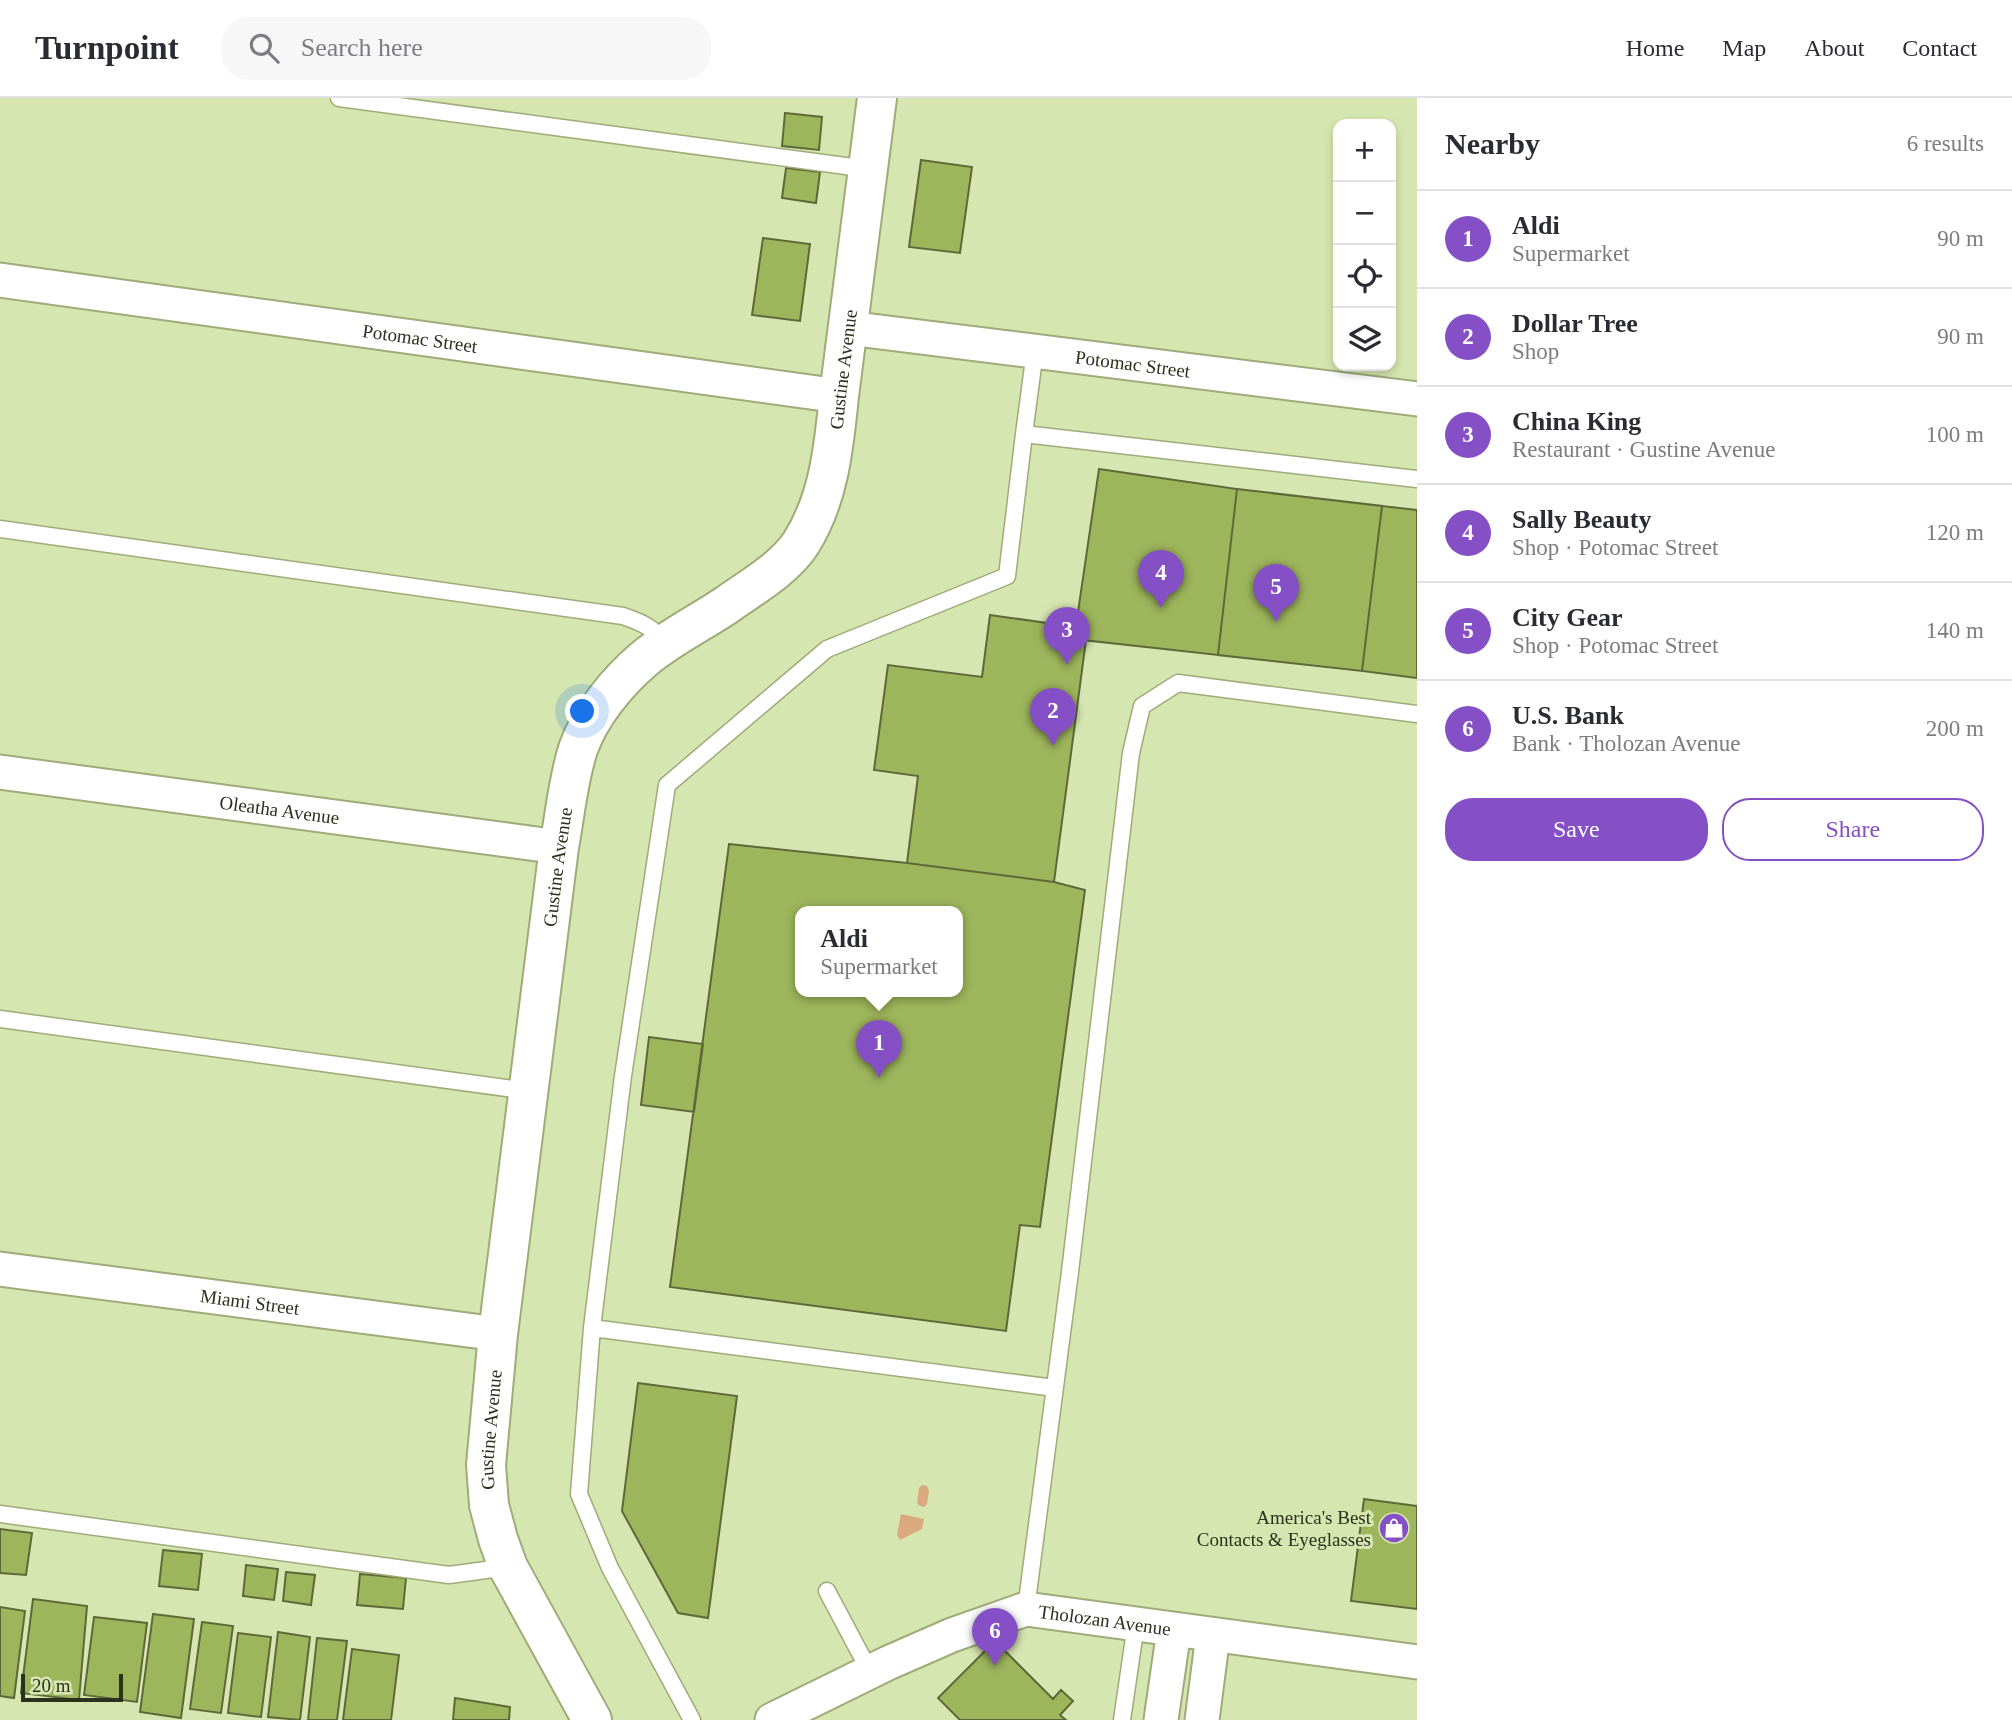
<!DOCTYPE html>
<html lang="en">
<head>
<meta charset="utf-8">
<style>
  :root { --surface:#fff; --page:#f7f7f7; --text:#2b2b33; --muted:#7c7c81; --line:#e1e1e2; --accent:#854fc6 }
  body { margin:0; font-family:"Times New Roman",serif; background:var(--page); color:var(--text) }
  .controls { position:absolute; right:21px; top:21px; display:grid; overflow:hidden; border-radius:14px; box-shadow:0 4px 10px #0003 }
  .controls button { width:63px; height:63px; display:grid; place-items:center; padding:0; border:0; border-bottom:2px solid var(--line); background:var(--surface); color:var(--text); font:35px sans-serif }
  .scale { position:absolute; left:21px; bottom:18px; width:102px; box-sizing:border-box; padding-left:7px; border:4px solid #2b311c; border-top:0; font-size:19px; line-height:24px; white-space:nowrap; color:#2b311c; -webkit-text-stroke:5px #d6e6b0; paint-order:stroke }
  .you { position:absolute; left:583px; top:614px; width:24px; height:24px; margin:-18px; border:5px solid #fff; border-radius:50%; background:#1a73e8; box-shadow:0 0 0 10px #1a73e833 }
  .badge { display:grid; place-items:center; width:46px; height:46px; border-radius:50%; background:var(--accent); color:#fff; font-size:23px; font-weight:700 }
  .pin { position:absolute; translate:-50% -58px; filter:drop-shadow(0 2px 4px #0008) }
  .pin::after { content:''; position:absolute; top:37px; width:24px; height:21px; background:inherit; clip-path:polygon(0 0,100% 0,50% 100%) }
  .popup { position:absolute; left:795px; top:808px; width:168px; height:91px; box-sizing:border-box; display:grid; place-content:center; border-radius:14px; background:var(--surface); filter:drop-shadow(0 2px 5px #0005); font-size:23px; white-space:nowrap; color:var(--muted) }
  .popup b { font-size:26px; color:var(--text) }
  .popup::after { content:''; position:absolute; left:50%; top:100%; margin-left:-14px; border:14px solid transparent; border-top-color:var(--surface) }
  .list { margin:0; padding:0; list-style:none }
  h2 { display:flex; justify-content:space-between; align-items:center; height:91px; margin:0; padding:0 28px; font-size:30px }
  h2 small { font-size:23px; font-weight:400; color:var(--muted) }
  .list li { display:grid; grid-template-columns:46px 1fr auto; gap:21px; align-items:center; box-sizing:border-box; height:98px; padding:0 28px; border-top:2px solid var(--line) }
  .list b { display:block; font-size:26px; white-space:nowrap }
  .list p { margin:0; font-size:23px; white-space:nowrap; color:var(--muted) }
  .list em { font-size:23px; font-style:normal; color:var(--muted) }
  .actions { display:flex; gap:14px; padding:21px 28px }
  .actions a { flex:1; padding:16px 0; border:2px solid var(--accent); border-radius:28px; text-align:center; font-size:24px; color:var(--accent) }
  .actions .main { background:var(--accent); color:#fff }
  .icon { flex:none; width:38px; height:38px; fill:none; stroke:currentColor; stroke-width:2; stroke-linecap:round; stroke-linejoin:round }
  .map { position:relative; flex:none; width:1417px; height:1622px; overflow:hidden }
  header { display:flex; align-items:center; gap:42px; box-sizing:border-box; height:98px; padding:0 35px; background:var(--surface); border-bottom:2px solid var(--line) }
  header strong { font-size:33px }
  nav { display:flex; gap:38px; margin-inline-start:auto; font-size:24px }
  .search { width:490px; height:63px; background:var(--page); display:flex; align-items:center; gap:18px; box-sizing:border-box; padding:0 24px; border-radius:28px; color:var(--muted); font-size:26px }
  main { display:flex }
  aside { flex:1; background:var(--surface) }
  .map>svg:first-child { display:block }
</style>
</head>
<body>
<header>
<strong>Turnpoint</strong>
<div class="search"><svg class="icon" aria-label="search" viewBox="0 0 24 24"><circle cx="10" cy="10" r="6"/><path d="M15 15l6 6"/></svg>Search here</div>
<nav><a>Home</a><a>Map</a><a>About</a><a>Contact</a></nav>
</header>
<main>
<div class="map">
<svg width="1417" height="1622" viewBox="0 0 1417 1622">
  <rect width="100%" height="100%" fill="#d6e6b0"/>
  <!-- green -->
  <path fill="#daa97f" d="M 922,1387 L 927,1388 L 929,1393 L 927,1406 L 924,1409 L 920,1408 L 917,1405 L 919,1390 Z
    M 901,1416 L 924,1421 L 922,1431 L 900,1442 L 897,1437 Z"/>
  <!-- building -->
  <path fill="#9db55b" stroke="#5c6a39" stroke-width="2" fill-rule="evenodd" d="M 785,15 L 822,19 L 819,52 L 782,48 Z
    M 921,62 L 972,69 L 960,155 L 909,149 Z
    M 786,70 L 820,74 L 816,105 L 782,100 Z
    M 763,140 L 810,146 L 800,223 L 752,217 Z
    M 1099,371 L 1237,391 L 1218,557 L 1074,541 Z
    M 1237,391 L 1382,408 L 1362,573 L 1218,557 Z
    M 1382,408 L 1417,412 L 1417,580 L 1362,573 Z
    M 990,517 L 1076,529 L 1074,541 L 1086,542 L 1054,784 L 907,765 L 918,678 L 874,672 L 888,567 L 982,579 Z
    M 729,746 L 907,765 L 1054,784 L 1085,792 L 1040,1129 L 1020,1127 L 1006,1233 L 670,1189 ZM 800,814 L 958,814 L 958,894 L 800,894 Z
    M 649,939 L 703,946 L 694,1014 L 641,1007 Z
    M 638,1285 L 737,1298 L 708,1520 L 678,1515 L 622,1413 Z
    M 1364,1401 L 1417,1408 L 1417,1511 L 1351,1503 Z
    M 0,1431 L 32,1435 L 26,1477 L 0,1475 Z
    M 163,1452 L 202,1456 L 198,1492 L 159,1488 Z
    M 246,1467 L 278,1471 L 274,1502 L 243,1498 Z
    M 286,1474 L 315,1477 L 311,1507 L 283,1503 Z
    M 360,1476 L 406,1480 L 403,1511 L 357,1507 Z
    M 33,1501 L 87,1508 L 79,1602 L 21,1595 Z
    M 0,1509 L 25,1513 L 14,1600 L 0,1598 Z
    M 153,1516 L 194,1521 L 181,1620 L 140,1614 Z
    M 94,1519 L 147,1525 L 137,1604 L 84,1597 Z
    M 202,1524 L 233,1528 L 221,1615 L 190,1611 Z
    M 278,1534 L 310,1539 L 300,1622 L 268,1619 Z
    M 238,1535 L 271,1539 L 261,1619 L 228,1615 Z
    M 317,1540 L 347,1543 L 337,1622 L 308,1622 Z
    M 995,1543 L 1053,1601 L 1061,1592 L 1073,1603 L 1060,1617 L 1066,1622 L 960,1622 L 938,1600 Z
    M 352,1551 L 399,1557 L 391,1622 L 343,1622 Z
    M 455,1600 L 510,1609 L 509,1622 L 453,1622 Z"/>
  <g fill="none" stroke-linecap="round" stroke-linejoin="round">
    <!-- lane casing -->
    <g stroke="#9dac78" stroke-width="19">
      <path id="lane" d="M 339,0 L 868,71
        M 1024,336 L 1035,253
        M 0,431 L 623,518 C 642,525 652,528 664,545
        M 0,921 L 528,993
        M 592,1230 L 1055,1290
        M 0,1416 L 449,1477 L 508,1469
        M 827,1493 L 870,1574
        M 1026,1511 L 1070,1174 L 1131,655 L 1142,608 L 1178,585 L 1417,616
        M 692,1622 L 610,1470 L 579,1396 L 592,1230 L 623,978 L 667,687 L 827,551 L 1007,478 L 1024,336 L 1417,381
        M 1122,1622 L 1136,1526"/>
    </g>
    <!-- street casing -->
    <g stroke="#9dac78" stroke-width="37">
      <g id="street">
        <path id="s1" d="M 0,182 L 839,298"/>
        <path id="s2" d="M 848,230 L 1417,301"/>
        <path id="s3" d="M 0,674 L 559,749"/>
        <path id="s4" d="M 0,1171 L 498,1236"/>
        <path id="s5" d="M 772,1622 L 888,1565 L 952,1537 L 1026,1511 L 1417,1564"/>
        <path d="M 1161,1622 L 1174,1532"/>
        <path d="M 1202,1622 L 1213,1537"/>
      </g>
    </g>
    <!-- secondary casing -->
    <g stroke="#9dac78" stroke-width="42">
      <g id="secondary">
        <path id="s6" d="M 592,1622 L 508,1469 L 498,1441 L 489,1407 L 486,1367 L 498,1236 L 559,749 C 565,717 568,682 578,651 C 590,617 617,584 644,561 C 669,540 700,525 728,506 C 752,489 785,470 801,445 C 829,401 834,348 839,298 L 877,0"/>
      </g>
    </g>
    <!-- lane -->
    <use href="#lane" stroke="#fff" stroke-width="16"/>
    <!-- street -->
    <use href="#street" stroke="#fff" stroke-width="33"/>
    <!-- secondary -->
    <use href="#secondary" stroke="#fff" stroke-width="38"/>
  </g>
  <!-- icons -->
  <defs>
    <g id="shop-disc" transform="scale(1.575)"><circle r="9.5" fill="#854fc6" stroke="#d6e6b0"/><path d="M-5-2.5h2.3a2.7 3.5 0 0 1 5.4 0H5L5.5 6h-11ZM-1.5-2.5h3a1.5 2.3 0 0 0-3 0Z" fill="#fff"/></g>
  </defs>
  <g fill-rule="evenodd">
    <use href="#shop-disc" x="1394" y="1430"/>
  </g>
  <g text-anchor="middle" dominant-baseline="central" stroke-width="6" stroke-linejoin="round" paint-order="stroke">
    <!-- street labels -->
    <g font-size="19" fill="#2b311c" stroke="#d6e6b0">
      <text stroke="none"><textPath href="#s1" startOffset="424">Potomac Street</textPath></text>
      <text stroke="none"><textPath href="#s2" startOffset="287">Potomac Street</textPath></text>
      <text stroke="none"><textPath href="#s6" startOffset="1491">Gustine Avenue</textPath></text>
      <text stroke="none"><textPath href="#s3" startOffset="282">Oleatha Avenue</textPath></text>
      <text stroke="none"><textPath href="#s6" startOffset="882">Gustine Avenue</textPath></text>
      <text stroke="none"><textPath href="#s4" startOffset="252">Miami Street</textPath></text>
      <text stroke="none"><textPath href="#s6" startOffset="315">Gustine Avenue</textPath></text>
      <text stroke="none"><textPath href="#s5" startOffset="357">Tholozan Avenue</textPath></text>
    </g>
    <!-- poi labels -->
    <g font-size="19" fill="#2b311c" stroke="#d6e6b0" text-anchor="end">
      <text x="1371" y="1419">America's Best<tspan x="1371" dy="22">Contacts &amp; Eyeglasses</tspan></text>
    </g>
  </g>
</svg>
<div class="controls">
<button>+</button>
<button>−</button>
<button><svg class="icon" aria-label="locate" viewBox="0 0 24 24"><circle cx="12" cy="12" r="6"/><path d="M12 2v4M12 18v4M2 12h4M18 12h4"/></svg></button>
<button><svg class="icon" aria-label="layers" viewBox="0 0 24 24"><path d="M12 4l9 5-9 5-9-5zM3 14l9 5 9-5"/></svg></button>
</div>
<div class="scale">20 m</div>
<div class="you"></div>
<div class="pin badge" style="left:879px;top:980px">1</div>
<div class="popup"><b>Aldi</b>Supermarket</div>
<div class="pin badge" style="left:1053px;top:648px">2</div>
<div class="pin badge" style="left:1067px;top:567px">3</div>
<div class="pin badge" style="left:1161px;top:510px">4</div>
<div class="pin badge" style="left:1276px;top:524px">5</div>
<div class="pin badge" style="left:995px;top:1568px">6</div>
</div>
<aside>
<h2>Nearby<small>6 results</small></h2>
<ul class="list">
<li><span class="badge">1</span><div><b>Aldi</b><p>Supermarket</p></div><em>90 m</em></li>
<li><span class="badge">2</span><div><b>Dollar Tree</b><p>Shop</p></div><em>90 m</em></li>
<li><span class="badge">3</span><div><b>China King</b><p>Restaurant · Gustine Avenue</p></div><em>100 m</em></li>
<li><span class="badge">4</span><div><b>Sally Beauty</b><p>Shop · Potomac Street</p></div><em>120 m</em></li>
<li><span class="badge">5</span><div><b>City Gear</b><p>Shop · Potomac Street</p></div><em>140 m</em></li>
<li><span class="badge">6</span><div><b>U.S. Bank</b><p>Bank · Tholozan Avenue</p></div><em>200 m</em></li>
</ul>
<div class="actions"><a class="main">Save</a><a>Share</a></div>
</aside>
</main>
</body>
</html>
